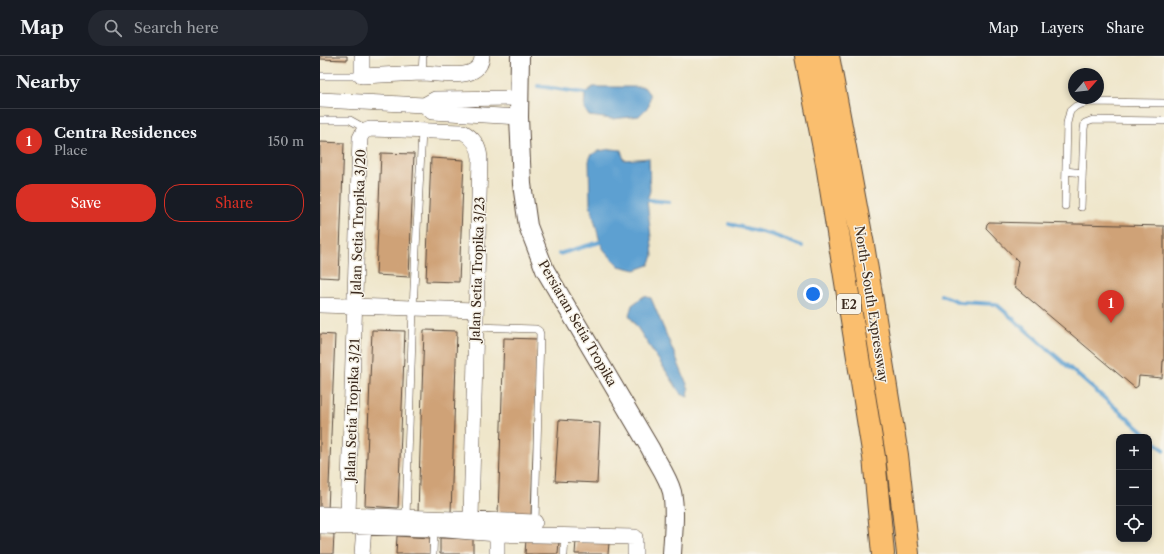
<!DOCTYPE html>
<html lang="en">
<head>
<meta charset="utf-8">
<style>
  :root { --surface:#171b24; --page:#242831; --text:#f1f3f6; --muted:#9ea1a6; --line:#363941; --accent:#d93025 }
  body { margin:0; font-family:"Libre Caslon Text",serif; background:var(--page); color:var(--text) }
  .controls { position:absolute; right:12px; bottom:12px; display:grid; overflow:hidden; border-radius:8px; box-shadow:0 2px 6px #0003 }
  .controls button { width:36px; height:36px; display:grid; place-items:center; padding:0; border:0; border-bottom:1px solid var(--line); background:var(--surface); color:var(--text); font:20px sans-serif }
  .compass { position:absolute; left:748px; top:12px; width:36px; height:36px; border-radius:50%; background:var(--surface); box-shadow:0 2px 6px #0003; rotate:62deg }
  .you { position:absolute; left:493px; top:238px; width:14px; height:14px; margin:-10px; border:3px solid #fff; border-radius:50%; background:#1a73e8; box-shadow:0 0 0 6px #1a73e833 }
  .badge { display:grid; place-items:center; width:26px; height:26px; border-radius:50%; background:var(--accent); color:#fff; font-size:13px; font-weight:700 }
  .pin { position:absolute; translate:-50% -33px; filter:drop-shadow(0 1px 2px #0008) }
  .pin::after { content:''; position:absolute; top:21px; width:14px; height:12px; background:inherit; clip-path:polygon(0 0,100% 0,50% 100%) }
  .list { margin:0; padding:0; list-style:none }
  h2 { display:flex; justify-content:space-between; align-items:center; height:52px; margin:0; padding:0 16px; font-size:17px }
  h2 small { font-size:13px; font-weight:400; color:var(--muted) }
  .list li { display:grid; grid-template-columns:26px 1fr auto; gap:12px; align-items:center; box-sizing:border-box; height:64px; padding:0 16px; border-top:1px solid var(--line) }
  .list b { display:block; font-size:15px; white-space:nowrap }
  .list p { margin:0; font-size:13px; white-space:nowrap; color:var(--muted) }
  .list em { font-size:13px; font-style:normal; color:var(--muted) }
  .actions { display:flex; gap:8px; padding:12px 16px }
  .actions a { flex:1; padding:9px 0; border:1px solid var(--accent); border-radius:16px; text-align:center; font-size:14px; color:var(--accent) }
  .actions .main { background:var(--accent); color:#fff }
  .icon { flex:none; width:22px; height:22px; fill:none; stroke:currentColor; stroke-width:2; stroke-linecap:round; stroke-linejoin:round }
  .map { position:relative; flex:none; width:844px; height:498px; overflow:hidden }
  header { display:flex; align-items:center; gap:24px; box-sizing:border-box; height:56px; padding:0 20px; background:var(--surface); border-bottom:1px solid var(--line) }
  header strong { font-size:19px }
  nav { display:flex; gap:22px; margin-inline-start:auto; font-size:14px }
  .search { width:280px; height:36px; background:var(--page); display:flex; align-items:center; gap:10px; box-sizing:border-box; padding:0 14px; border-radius:22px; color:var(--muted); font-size:15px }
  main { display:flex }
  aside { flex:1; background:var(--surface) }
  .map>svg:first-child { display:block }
</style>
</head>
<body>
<header>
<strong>Map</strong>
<div class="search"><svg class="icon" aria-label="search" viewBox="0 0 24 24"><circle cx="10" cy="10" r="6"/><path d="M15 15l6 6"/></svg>Search here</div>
<nav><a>Map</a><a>Layers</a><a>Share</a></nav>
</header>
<main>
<aside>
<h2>Nearby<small></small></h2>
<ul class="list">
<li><span class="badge">1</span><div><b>Centra Residences</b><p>Place</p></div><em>150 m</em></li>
</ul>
<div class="actions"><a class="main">Save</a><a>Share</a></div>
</aside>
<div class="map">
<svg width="844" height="498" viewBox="0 0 844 498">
  <rect width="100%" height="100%" fill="#f7f3e8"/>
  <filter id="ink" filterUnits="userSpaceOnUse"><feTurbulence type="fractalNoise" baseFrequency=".025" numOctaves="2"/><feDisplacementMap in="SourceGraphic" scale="8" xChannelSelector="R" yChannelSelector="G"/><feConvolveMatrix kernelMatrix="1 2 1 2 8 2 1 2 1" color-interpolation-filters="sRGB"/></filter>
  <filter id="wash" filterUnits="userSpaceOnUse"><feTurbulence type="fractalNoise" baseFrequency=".012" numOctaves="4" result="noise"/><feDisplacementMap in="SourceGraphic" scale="16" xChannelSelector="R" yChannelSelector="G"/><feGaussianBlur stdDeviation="0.9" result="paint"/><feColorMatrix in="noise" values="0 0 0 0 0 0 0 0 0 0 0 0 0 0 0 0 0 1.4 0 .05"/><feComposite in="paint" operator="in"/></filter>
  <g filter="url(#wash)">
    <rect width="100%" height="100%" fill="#efe6ca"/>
    <!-- water -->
    <path fill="#5da0d1" stroke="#4c6578" d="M 273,31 L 324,31 L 330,39 L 329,50 L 319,60 L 292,63 L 269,60 L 264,52 L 265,37 Z
      M 292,93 L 301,94 L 304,104 L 329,102 L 330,135 L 327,144 L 333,200 L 329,209 L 315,214 L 299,210 L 284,194 L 280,186 L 270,148 L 269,105 L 271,99 L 278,95 Z
      M 324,240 L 331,242 L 369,333 L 368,341 L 361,338 L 309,259 L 312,249 Z"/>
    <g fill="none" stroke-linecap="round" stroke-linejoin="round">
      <!-- stream -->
      <path stroke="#5da0d1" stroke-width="4" d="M 218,30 L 265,37
        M 327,144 L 349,146
        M 409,168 L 453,179 L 482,190
        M 239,198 L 280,186
        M 621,239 L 639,246 L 676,248 L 829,381
        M 829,381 L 844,394"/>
    </g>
    <g id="blocks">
      <!-- building -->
      <path fill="#cfa277" d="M 0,0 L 27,0 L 27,4 L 0,3 Z
        M 0,86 L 24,87 L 19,222 L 0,221 Z
        M 61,97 L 94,98 L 89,221 L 56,219 Z
        M 111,102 L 144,104 L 139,226 L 106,225 Z
        M 669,166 L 844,170 L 844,305 L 843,305 L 842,322 L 819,320 L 818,330 L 815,332 L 694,230 L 698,205 L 666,172 L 667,168 Z
        M 52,274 L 85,275 L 78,452 L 45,450 Z
        M 104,274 L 137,275 L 131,457 L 98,456 Z
        M 0,278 L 15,279 L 8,455 L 0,455 Z
        M 184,282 L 217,283 L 211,460 L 178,458 Z
        M 239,364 L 280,367 L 277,427 L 235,425 Z
        M 0,477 L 14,478 L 13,498 L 0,498 Z
        M 77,480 L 110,482 L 110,498 L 76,498 Z
        M 120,482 L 153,483 L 153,498 L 120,498 Z
        M 206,483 L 239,485 L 238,498 L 205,498 Z
        M 256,485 L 289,487 L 288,498 L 255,498 Z"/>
    </g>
  </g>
  <g filter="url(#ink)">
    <use href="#blocks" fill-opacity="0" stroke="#564638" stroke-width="1"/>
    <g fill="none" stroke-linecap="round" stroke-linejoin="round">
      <!-- service casing -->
      <g stroke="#564638" stroke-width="8">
        <path id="service" d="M 102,17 L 103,0
          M 0,20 L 42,20
          M 0,64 L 30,64 L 39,69 L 43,76
          M 746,115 L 762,117
          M 745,150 L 747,67 L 750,55 L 756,50 L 768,46 L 844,47
          M 761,151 L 764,73 L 765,67 L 773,64 L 844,65
          M 156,271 L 216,273 L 219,275 L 220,278 L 215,466
          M 86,461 L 93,252 L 102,75
          M 113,498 L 114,473
          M 244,498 L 245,480"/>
      </g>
      <!-- minor casing -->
      <g stroke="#564638" stroke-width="16">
        <path id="minor" d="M 42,0 L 42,20 C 61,19 81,18 101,17 C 115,17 142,22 153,15 C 159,12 162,6 162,0
          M 0,44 L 104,49 L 115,43 L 199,42
          M 104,49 L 112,56 L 199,61
          M 0,249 L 156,254
          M 0,458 L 215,466
          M 28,459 L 40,82 L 43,76 L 50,73 L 143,76 C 154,82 159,90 160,102 L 151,463
          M 0,470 L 114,473 L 177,478 L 315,481 L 315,498
          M 42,498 L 44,471
          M 177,498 L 177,478"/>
      </g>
      <!-- tertiary casing -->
      <g stroke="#564638" stroke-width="20">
        <path id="tertiary" d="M 200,0 L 199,61 L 202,128 L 208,170 L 225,214 L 330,392 C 337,406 348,421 352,436 C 356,456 353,478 352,498"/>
      </g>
      <!-- motorway casing -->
      <g stroke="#564638" stroke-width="24">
        <path id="motorway" d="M 486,0 L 507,108 L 554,401 L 563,498
          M 508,0 L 543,189 L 577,399 L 588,498"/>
      </g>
      <!-- service -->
      <use href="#service" stroke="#fff" stroke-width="7"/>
      <!-- minor -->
      <use href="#minor" stroke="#fff" stroke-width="15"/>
      <!-- tertiary -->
      <use href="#tertiary" stroke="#fff" stroke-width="18"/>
      <!-- motorway -->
      <use href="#motorway" stroke="#fabe6e" stroke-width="22"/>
    </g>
  </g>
  <g text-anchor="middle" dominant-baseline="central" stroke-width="3" stroke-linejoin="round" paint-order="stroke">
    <!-- shield labels -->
    <rect fill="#f7f3e8" stroke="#73665b" stroke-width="1" x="517" y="238" width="24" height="20" rx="3"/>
    <g font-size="12" font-weight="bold" fill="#3b2a1e">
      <text x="529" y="248">E2</text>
    </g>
    <!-- street labels -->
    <g font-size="13" fill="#3b2a1e" stroke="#f7f3e8">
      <text transform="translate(38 166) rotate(-88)">Jalan Setia Tropika 3/20</text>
      <text transform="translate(157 213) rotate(-88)">Jalan Setia Tropika 3/23</text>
      <text transform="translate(552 248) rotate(81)">North–South Expressway</text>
      <text transform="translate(258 267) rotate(60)">Persiaran Setia Tropika</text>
      <text transform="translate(32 354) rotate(-88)">Jalan Setia Tropika 3/21</text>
    </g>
  </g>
</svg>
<div class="controls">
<button>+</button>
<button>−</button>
<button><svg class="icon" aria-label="locate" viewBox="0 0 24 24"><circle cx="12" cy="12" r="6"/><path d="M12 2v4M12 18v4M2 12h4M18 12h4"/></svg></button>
</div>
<svg class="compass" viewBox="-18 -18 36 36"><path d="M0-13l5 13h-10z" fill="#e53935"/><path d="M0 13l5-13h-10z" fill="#9ea1a6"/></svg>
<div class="you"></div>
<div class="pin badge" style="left:791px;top:267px">1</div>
</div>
</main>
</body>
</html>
